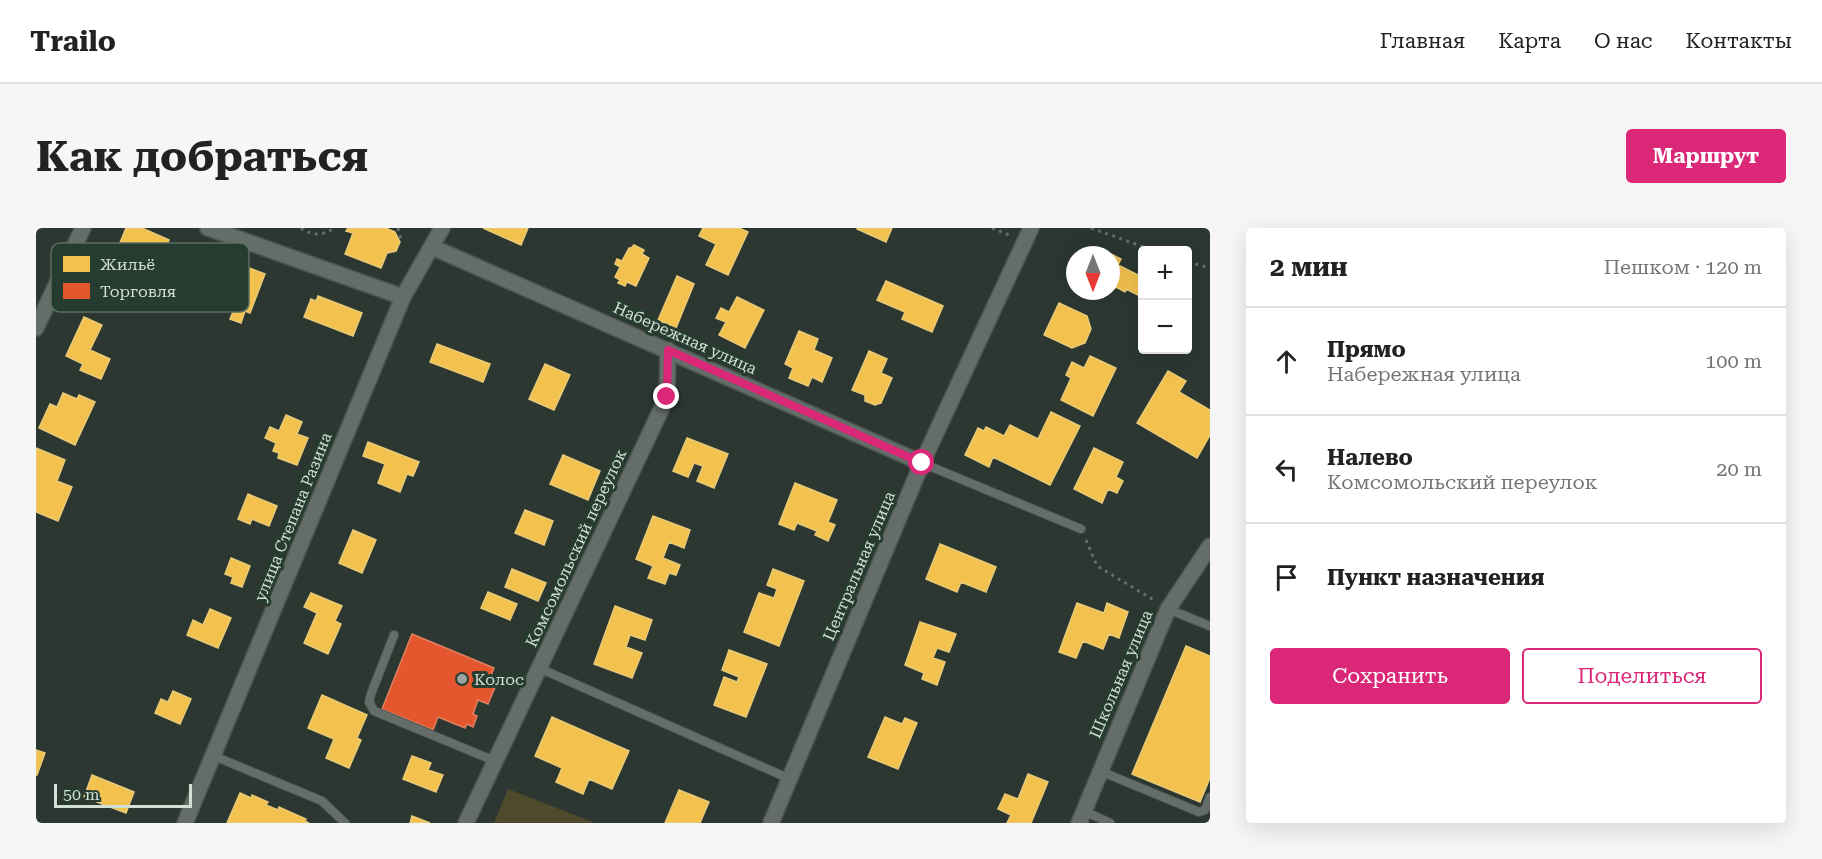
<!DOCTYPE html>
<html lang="ru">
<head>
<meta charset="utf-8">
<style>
  :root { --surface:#fff; --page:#f6f6f6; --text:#222; --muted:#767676; --line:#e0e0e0; --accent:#db2777 }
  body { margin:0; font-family:"Roboto Serif",serif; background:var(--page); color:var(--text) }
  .controls { position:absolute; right:18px; top:18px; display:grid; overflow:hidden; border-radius:6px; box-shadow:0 6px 24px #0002 }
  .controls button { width:54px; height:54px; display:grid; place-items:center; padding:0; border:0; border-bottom:2px solid var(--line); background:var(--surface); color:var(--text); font:30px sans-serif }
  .compass { position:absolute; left:1030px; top:18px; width:54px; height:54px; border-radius:50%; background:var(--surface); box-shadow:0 6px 24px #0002; rotate:180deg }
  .scale { position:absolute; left:18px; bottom:15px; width:138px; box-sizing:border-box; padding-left:6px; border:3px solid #d2dfd7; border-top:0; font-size:16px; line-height:21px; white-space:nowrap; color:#d2dfd7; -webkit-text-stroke:4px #273c31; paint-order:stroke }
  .stop { position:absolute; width:18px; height:18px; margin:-14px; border:4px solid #db2777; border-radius:50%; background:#fff }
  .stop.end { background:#db2777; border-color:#fff; box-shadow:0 2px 6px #0008 }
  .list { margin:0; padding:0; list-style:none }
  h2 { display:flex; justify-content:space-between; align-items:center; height:78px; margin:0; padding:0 24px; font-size:26px }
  h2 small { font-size:20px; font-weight:400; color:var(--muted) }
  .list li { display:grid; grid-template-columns:39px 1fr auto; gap:18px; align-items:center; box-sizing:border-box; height:108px; padding:0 24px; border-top:2px solid var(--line) }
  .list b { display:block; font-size:22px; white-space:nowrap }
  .list p { margin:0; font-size:20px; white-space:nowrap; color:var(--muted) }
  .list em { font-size:20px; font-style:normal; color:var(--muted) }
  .actions { display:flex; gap:12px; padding:18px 24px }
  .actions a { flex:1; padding:14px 0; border:2px solid var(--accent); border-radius:6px; text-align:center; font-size:21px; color:var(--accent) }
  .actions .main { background:var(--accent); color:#fff }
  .icon { flex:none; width:33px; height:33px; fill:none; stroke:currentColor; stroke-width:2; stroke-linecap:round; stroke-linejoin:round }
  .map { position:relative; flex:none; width:1174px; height:595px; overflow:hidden; border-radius:6px }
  header { display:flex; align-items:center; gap:36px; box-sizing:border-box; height:84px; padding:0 30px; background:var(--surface); border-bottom:2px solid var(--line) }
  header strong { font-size:28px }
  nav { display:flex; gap:33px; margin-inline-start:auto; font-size:21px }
  .intro { display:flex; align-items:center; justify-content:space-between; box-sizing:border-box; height:144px; padding:0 36px }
  h1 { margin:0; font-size:42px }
  .button { padding:15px 27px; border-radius:6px; background:var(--accent); color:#fff; font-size:21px; font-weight:700 }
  main { display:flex; gap:36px; padding:0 36px }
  aside { flex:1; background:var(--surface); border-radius:6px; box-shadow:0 6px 24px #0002 }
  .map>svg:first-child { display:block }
</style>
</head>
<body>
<header>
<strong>Trailo</strong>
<nav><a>Главная</a><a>Карта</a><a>О нас</a><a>Контакты</a></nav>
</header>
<div class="intro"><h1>Как добраться</h1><a class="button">Маршрут</a></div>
<main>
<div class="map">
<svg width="1174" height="595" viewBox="0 0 1174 595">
  <rect width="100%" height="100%" fill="#2c3731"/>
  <!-- green -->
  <path fill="#4f4a2c" d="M 472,561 L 559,595 L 458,595 Z"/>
  <!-- homes -->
  <path fill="#f2c14e" stroke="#e8ca77" stroke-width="1.5" d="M 90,0 L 106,0 L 133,12 L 118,48 L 103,41 L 110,26 L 101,23 L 98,30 L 81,22 Z
    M 312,0 L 350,0 L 359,4 L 364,14 L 360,23 L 351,25 L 345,40 L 309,26 L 317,5 L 310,3 Z
    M 447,0 L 492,0 L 485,17 Z
    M 667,0 L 703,0 L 712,4 L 692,47 L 670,37 L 680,16 L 663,8 Z
    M 822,0 L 856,0 L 850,14 L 821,1 Z
    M 598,17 L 608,22 L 606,26 L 613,30 L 600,58 L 591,54 L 589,58 L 582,55 L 584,52 L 579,49 L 584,39 L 579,36 L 581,31 L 586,33 L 593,20 L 595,20 Z
    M 1067,22 L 1085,31 L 1082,37 L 1106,49 L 1106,69 L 1090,61 L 1089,64 L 1080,59 L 1078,61 L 1075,60 L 1075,27 L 1065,27 Z
    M 172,24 L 229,46 L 214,85 L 209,83 L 205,95 L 194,91 L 199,79 L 157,63 Z
    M 641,48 L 658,56 L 640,100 L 622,92 Z
    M 850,53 L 907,78 L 896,104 L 866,91 L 869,84 L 841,72 Z
    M 282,68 L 326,85 L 317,108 L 268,89 L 275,71 L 280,73 Z
    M 701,69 L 728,82 L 709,120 L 683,107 L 690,94 L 680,90 L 685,80 L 693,84 Z
    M 1023,75 L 1051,88 L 1055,101 L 1049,115 L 1036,120 L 1008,107 Z
    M 48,89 L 66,97 L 54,122 L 74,131 L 65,151 L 44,142 L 47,136 L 30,128 Z
    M 763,103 L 782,111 L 778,122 L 796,130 L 786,154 L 776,149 L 772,158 L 753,150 L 757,140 L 749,136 Z
    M 401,116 L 454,136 L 447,154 L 394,134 Z
    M 833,123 L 851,131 L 845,145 L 856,150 L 845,175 L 839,177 L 829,173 L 829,167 L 816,162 Z
    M 1054,128 L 1080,140 L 1057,188 L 1025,172 L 1035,150 L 1030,147 L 1036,134 L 1048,140 Z
    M 509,136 L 534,147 L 518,182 L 493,171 Z
    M 1132,143 L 1150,153 L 1143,164 L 1174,182 L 1174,207 L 1161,230 L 1101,195 Z
    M 27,165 L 41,171 L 43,167 L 59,174 L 39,217 L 3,200 L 14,176 L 21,179 Z
    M 1015,184 L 1044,198 L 1014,257 L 957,229 L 953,239 L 929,227 L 942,200 L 948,203 L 950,199 L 968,208 L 974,197 L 1002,211 Z
    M 250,187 L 266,194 L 261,206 L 272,210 L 261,237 L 242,230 L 243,225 L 237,223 L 240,215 L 229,210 L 234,199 L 243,203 Z
    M 651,210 L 692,226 L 678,260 L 661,253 L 667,238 L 658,235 L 652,249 L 637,243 Z
    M 332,214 L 383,234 L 377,248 L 371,246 L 364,264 L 342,255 L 349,236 L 327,228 Z
    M 0,220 L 29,232 L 21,253 L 36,259 L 22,293 L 0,284 Z
    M 1058,220 L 1087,234 L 1080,249 L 1087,253 L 1081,265 L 1072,261 L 1066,275 L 1038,261 Z
    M 527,227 L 564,243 L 552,272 L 514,256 Z
    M 759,255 L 801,272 L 792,294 L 799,297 L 792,313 L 779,307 L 781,303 L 761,295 L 758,302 L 743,296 Z
    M 212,266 L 241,278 L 233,298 L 216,291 L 214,296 L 202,291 Z
    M 489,282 L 517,293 L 508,317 L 479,305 Z
    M 617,288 L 654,302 L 648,320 L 633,314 L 627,330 L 644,337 L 640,347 L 633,345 L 629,356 L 612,350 L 617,338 L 600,331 Z
    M 317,302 L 340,312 L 326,345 L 303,335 Z
    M 904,316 L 960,339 L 950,364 L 925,354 L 921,364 L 890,351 Z
    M 195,330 L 214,338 L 206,359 L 195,355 L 197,349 L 189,346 Z
    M 476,341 L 510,355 L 502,373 L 469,359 Z
    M 737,341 L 768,353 L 743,418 L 708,404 L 723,365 L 738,370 L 741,361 L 731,357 Z
    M 452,364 L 481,376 L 474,392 L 445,380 Z
    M 275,365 L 306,378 L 299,393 L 305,396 L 292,426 L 268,415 L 281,385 L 268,379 Z
    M 1041,375 L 1068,385 L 1071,375 L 1092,384 L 1083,410 L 1073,406 L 1067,421 L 1047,413 L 1040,430 L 1023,424 Z
    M 579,378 L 616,392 L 609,412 L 594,407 L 590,419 L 606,425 L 596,450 L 558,436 Z
    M 174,381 L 195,390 L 182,420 L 151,407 L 157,392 L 167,397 Z
    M 884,394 L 920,406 L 913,424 L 901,420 L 897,430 L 909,434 L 901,457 L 886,451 L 888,445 L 869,437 Z
    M 1150,418 L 1174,428 L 1174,550 L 1164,574 L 1096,546 Z
    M 693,422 L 731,436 L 710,489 L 678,477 L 688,449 L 701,454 L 703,449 L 686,442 Z
    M 137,463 L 155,471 L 144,496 L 119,485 L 125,471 L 132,474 Z
    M 286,467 L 331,487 L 321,510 L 325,512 L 313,540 L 290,530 L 298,511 L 272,500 Z
    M 516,489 L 593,523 L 576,561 L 553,551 L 547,566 L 520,554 L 526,540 L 499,528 Z
    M 849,489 L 866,496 L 869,490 L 881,495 L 862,541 L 832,529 Z
    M 0,522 L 9,525 L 1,547 L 0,547 Z
    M 376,528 L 395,535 L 392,542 L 407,547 L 400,564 L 367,551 Z
    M 992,546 L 1012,554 L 995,595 L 971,595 L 975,587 L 962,581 L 969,566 L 982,571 Z
    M 56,547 L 98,564 L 90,585 L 48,569 Z
    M 643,562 L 673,574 L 664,595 L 629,595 Z
    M 204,565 L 215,570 L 216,567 L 232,574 L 230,577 L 242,582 L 243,579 L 270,591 L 269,593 L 273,595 L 191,595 Z
    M 376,588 L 394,595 L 374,595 Z"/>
  <!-- shops -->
  <path fill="#e4572e" stroke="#df8061" stroke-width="1.5" d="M 376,406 L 458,440 L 455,448 L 462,452 L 452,476 L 442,472 L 437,486 L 441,488 L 437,499 L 431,496 L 429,500 L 402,489 L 397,502 L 346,481 Z"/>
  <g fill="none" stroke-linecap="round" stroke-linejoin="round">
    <!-- lane casing -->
    <g stroke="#4b544f" stroke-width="10">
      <path id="lane" d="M 886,235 L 1045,301
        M 1132,381 L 1174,398
        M 358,407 L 335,466 L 333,474 L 338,483 L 459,533
        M 503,440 L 754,551
        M 178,528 L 286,573 L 309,595
        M 1064,543 L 1163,584 L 1169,582 L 1174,569
        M 1048,583 L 1074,595"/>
    </g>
    <!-- street casing -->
    <g stroke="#4b544f" stroke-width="18">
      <path id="street" d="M 172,0 L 367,69
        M 396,19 L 886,235
        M 0,100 L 47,0
        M 149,595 L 367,69 L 406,0
        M 430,595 L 631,169 L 632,122
        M 735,595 L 886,235 L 995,0
        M 1043,595 L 1132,381 L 1174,318"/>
    </g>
    <!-- path -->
    <path stroke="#656d69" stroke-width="3" stroke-dasharray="3 4.5" stroke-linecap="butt" d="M 265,0 C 275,8 287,8 298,0
      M 362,0 L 365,12
      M 956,0 L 973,7
      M 1055,0 L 1116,22
      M 1152,34 L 1174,40
      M 1050,312 L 1061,338 L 1118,372"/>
    <!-- lane -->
    <use href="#lane" stroke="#646d68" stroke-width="8"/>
    <!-- street -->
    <use href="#street" stroke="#646d68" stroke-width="15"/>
  </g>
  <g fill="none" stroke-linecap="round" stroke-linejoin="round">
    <!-- route -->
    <path stroke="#db2777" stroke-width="8" d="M 631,169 L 632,122 L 886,235"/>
  </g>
  <!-- markers -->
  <circle fill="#98a49d" stroke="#273c31" stroke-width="2" cx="426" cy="451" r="6"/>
  <g text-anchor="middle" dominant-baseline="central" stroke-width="6" stroke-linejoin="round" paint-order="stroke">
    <!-- street labels -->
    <g font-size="16" fill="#d2dfd7" stroke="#273c31">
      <text transform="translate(649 110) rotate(24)">Набережная улица</text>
      <text transform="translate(257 289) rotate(-68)">улица Степана Разина</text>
      <text transform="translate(540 320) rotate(-65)">Комсомольский переулок</text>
      <text transform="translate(823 338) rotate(-67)">Центральная улица</text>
      <text transform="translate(1085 446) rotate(-67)">Школьная улица</text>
    </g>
    <!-- poi labels -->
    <g font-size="16" fill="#d2dfd7" stroke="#273c31" text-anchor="start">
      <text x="438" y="451">Колос</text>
    </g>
  </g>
  <!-- legend -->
  <rect x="15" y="15" width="198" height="69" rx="9" fill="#273c31" stroke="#5a6d63" stroke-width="1.5"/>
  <rect x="27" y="28" width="27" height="16" fill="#f2c14e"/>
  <rect x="27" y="55" width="27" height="16" fill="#e4572e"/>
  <g font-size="16" fill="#d2dfd7">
    <text x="64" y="42">Жильё</text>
    <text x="64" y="69">Торговля</text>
  </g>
</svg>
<div class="controls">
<button>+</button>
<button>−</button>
</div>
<svg class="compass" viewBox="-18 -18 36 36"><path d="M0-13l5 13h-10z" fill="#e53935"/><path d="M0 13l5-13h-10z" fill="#767676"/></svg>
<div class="scale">50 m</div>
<div class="stop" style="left:886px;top:235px"></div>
<div class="stop end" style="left:631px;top:169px"></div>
</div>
<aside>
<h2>2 мин<small>Пешком · 120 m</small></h2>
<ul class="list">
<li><svg class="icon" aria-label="ahead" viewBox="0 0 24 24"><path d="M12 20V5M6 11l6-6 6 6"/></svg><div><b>Прямо</b><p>Набережная улица</p></div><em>100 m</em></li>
<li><svg class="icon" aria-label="left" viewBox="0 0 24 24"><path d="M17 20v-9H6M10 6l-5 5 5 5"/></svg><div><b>Налево</b><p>Комсомольский переулок</p></div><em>20 m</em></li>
<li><svg class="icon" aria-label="arrive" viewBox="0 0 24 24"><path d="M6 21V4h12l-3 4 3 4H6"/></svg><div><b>Пункт назначения</b></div></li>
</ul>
<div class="actions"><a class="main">Сохранить</a><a>Поделиться</a></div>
</aside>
</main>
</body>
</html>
